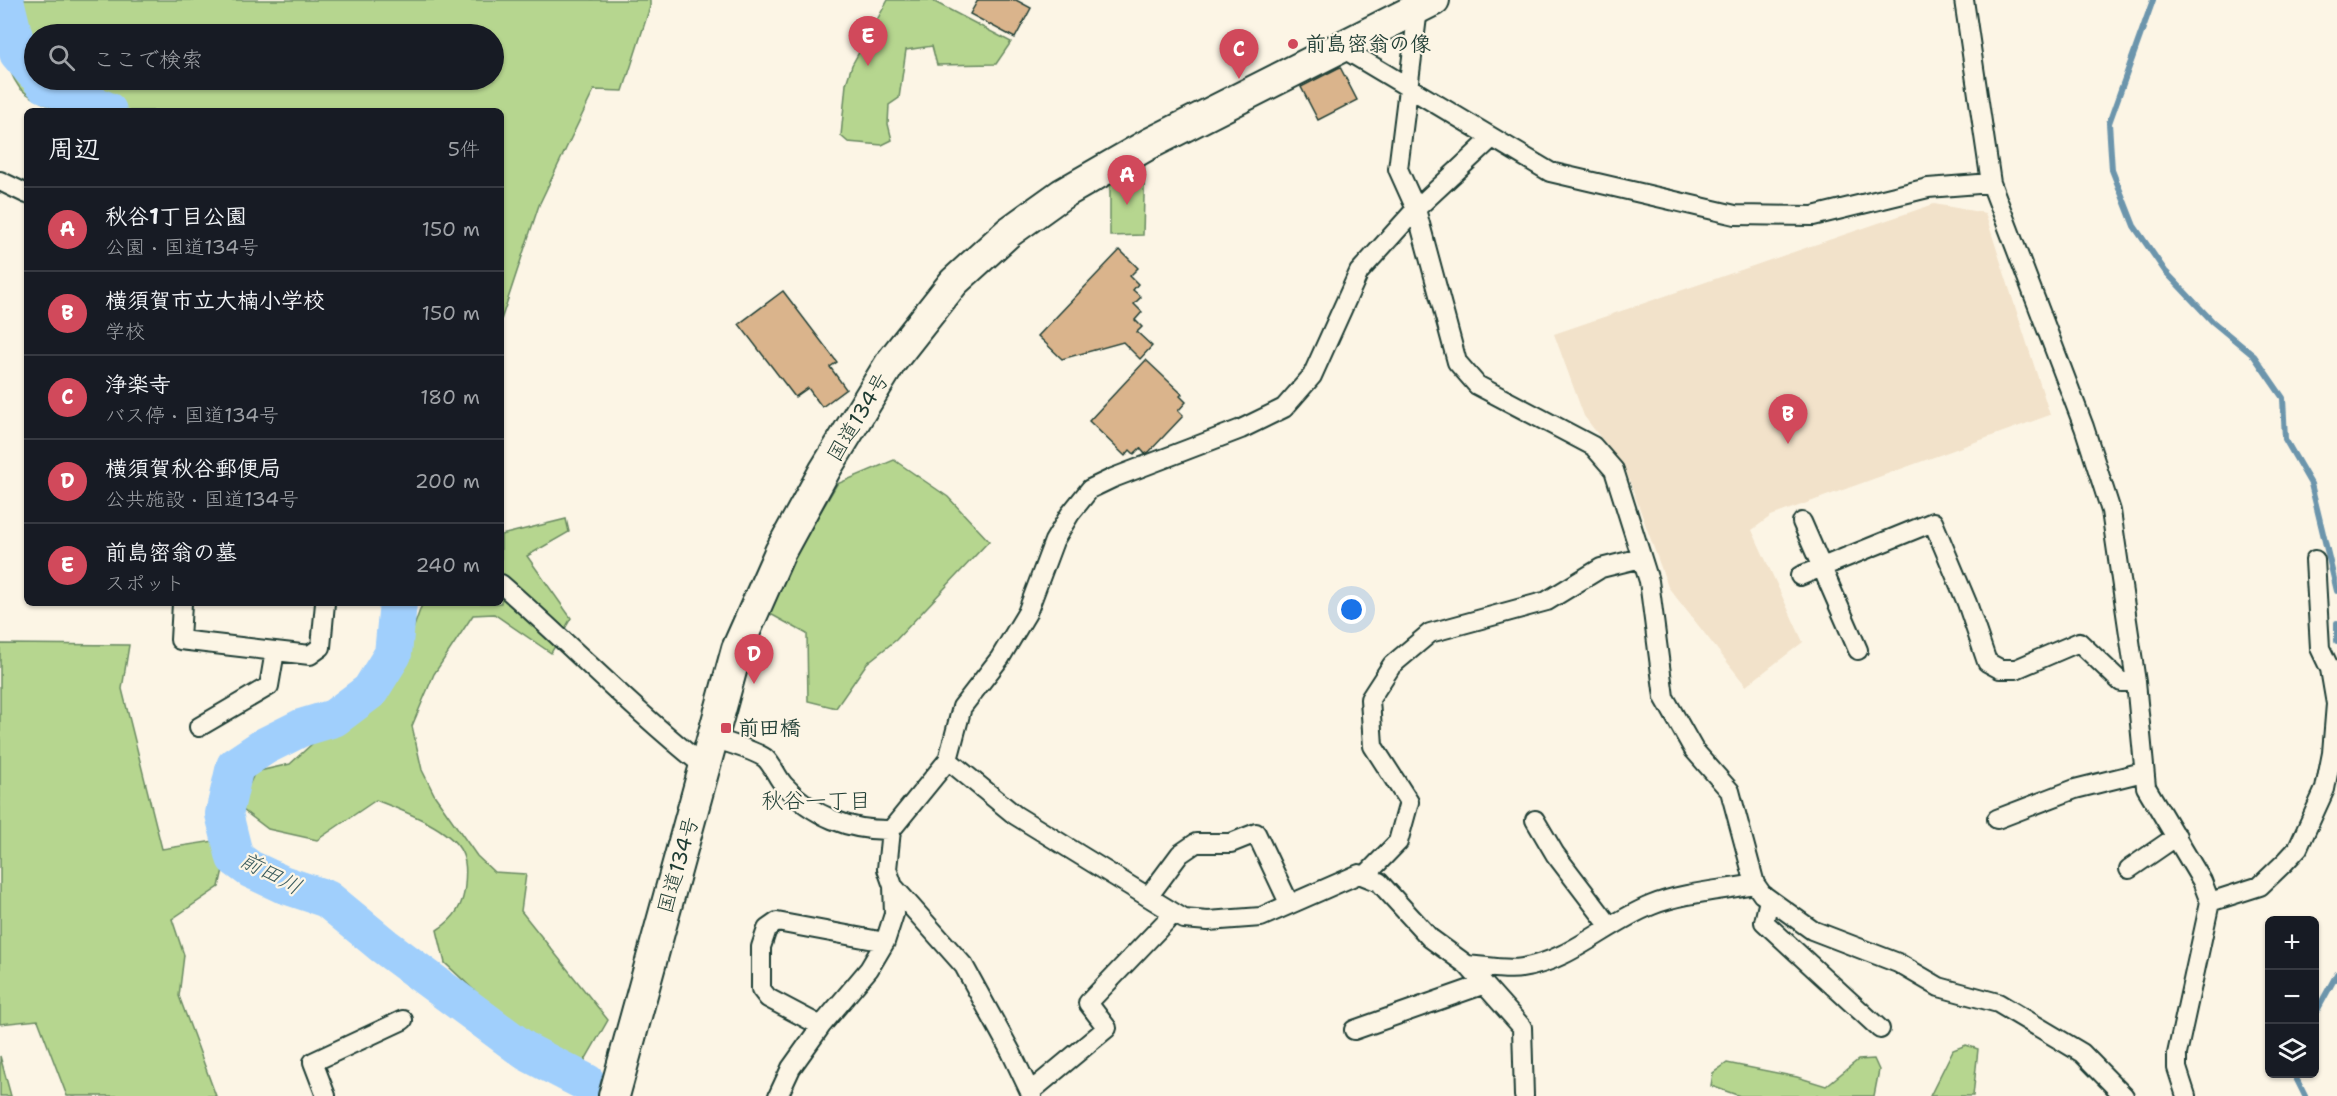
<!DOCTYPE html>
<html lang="ja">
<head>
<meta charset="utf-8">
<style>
  :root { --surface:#171b24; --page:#242831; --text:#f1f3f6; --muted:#9ea1a6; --line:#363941; --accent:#d1495b }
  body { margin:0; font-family:"Shantell Sans","Klee One",sans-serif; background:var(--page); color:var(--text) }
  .controls { position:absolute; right:18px; bottom:18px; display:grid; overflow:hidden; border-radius:9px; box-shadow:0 2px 4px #0004 }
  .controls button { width:54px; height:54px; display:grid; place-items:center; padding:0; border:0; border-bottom:2px solid var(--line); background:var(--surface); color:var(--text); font:30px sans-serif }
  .you { position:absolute; left:1352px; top:610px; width:21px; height:21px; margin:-15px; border:4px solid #fff; border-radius:50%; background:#1a73e8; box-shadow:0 0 0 9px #1a73e833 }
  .badge { display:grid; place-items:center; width:39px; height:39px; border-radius:50%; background:var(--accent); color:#fff; font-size:20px; font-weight:700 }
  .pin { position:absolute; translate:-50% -50px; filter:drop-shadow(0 2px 3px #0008) }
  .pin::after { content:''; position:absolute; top:32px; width:21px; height:18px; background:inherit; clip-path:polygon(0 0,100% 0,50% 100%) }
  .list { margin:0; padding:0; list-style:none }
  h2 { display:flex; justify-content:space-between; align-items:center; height:78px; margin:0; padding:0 24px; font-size:26px }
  h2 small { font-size:20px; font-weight:400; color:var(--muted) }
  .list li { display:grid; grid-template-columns:39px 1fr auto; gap:18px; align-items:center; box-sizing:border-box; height:84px; padding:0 24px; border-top:2px solid var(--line) }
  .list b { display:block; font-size:22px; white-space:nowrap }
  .list p { margin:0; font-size:20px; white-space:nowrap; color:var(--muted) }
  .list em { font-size:20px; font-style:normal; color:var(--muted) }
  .icon { flex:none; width:33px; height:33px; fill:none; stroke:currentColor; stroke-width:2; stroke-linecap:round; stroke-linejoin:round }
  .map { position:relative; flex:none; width:2337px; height:1096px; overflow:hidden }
  .search { position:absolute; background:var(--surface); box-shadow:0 2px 4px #0004; left:24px; top:24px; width:480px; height:66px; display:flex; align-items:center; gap:15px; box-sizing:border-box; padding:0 21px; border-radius:33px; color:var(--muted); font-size:22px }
  .panel { position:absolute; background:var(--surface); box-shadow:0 2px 4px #0004; left:24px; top:108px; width:480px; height:498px; border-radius:9px }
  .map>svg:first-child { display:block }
</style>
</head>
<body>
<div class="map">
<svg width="2337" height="1096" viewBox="0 0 2337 1096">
  <rect width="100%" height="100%" fill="#fcf5e5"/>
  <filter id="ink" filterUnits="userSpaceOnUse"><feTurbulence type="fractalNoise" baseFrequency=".0167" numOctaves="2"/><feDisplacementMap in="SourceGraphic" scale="12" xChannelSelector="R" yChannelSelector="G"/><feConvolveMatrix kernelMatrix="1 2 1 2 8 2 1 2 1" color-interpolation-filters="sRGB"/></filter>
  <g filter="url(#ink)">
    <!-- built -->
    <path fill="#f2e2ca" d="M 1934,204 L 1985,213 L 2050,415 L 1771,516 L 1752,530 L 1803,642 L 1746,686 L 1668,587 L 1626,471 L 1584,416 L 1554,334 Z"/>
    <!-- green -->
    <path fill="#b6d68f" stroke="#6a8a62" stroke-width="1.5" fill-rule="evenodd" d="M 0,0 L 650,0 L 650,7 L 623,91 L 594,90 L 539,205 L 501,320 L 501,111 L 60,111 C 48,105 27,97 19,87 C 3,65 0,26 0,0 ZM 34,34 L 494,34 L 494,80 L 34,80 Z
      M 888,0 L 931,0 L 1011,42 L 996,64 L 937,65 L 932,46 L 906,50 L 899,98 L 889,105 L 888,124 L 892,140 L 882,145 L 848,142 L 841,136 L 846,84 L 852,65 Z
      M 1145,156 L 1143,235 L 1110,236 L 1110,174 Z
      M 894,460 L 948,497 L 989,541 L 896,640 L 867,663 L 836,708 L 808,701 L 807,634 L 763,610 L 837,484 Z
      M 566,519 L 569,532 L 527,556 L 571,618 L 551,653 L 494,614 L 473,615 L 434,674 L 412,726 L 422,770 L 435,796 L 477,856 L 494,872 L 526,874 L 521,911 L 608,1020 L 581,1067 L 539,1051 L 445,963 L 437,930 C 453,920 464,905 465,885 C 466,873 467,860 460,849 C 446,826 400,810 376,800 L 317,840 L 268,829 L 239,807 L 255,772 L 290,764 L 313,743 L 394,683 L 421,607 L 425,603 L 501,603 L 501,535 Z
      M 0,644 L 129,645 L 122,689 L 162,849 L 214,841 L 224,865 L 219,887 L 172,919 L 184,955 L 179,996 L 216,1096 L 67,1096 L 38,1020 L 0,1024 Z
      M 1966,1045 L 1978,1049 L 1973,1096 L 1930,1096 L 1953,1050 Z
      M 0,1056 L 11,1096 L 0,1096 Z
      M 1874,1059 L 1879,1070 L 1874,1096 L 1740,1096 L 1711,1086 L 1713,1073 L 1727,1063 L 1797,1077 L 1826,1086 L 1858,1060 Z"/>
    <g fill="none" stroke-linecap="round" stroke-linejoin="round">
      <!-- stream -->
      <path stroke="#6c95ac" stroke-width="6" d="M 2153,0 L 2109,123 L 2112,170 L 2134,226 L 2165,271 L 2213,322 L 2254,356 L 2283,398 L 2285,439 L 2311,484 L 2337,591
        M 2337,623 L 2337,641
        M 2314,1016 L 2337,974
        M 2294,1074 L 2305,1096"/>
      <!-- river -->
      <path stroke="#a0cffc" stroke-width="38" d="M 5,0 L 18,53 L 34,72
        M 41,80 L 45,84 L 108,111
        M 398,603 L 393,654 L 370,691 L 334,718 L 301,728 L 265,746 L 235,766 L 224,814 L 235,858 L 250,869 L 282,884 L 327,899 L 384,946 L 527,1052 L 587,1083"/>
    </g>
    <!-- building -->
    <path fill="#dab48c" stroke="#1f3d34" stroke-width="1.5" d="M 978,0 L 1016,0 L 1031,8 L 1015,38 L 970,14 Z
      M 1340,67 L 1357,100 L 1318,120 L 1301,87 Z
      M 1120,250 L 1138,268 L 1130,276 L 1138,284 L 1133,290 L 1141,297 L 1134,304 L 1142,312 L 1135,320 L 1142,327 L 1137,332 L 1152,346 L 1140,359 L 1123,342 L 1062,359 L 1038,336 Z
      M 783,291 L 837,362 L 830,367 L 846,389 L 822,407 L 808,388 L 795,397 L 739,324 Z
      M 1146,360 L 1182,394 L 1180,396 L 1186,402 L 1178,411 L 1183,416 L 1149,452 L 1145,454 L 1140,448 L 1134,454 L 1130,450 L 1125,456 L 1089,421 Z"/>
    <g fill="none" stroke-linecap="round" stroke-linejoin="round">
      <!-- minor casing -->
      <g stroke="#1f3d34" stroke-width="22">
        <path id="minor" d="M 1964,0 L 1991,183 L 2084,427 L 2111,511 L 2136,682 L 2146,787 L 2202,881 L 2210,902 L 2177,1054 L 2177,1068 L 2186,1096
          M 1418,9 L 1398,169 L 1416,209 L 1457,362 L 1477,385 L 1593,446 L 1614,470 L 1649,581 L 1664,697 L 1694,750 L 1730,791 L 1755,884 L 1762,894 L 1812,930 L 1898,963 L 1939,987 L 1998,1003 L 2082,1053 L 2124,1096
          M 1339,46 L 1550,172 L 1735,215 L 1813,216 L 1928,188 L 1991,183
          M 0,181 L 27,194
          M 1802,522 L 1858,650
          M 1800,576 L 1933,522 L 1967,603 L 1987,662 L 2000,669 L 2016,669 L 2079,642 L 2121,682 L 2136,682
          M 501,584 C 570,644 634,711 706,768
          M 182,603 L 180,640 L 310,655 L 321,647 L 325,603
          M 199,727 L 269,686 L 275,651
          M 714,738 C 727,743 754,750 765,758 C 773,765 777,778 784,785 C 812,816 850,831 891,830
          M 948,760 L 1015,815 L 1184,919 L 1208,921 L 1261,917 L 1359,874 L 1379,882 L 1430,938 L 1467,965 L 1522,1027 L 1524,1096
          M 1997,819 L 2075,789 L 2143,772
          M 1535,820 L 1555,854 L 1609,925
          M 2129,869 L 2177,836
          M 1366,875 L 1398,842 L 1409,802 L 1373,746 L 1370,699 L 1392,665 L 1430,633 L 1547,601 L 1601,568 L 1641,558
          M 893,886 L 964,966 L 1011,1052 L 1032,1096
          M 1148,897 L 1180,854 L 1196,843 L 1231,843 L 1256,833 L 1289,903
          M 1769,900 L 1764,922 L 1880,1029
          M 2210,902 L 2260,886 L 2285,862 L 2298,848 L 2325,789 L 2332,753 L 2336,704 L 2330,669 L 2320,648 L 2315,560
          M 1467,965 C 1484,966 1505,971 1522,968 C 1572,960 1606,923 1652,905 C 1681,893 1723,890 1755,884
          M 821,1026 L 768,998 L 761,989 L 761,947 L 767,929 L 777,922 L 885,942
          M 1354,1030 L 1482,985
          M 1030,1092 L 1107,1028 L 1088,1003 L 1174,913
          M 326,1096 L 313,1062 L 403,1020
          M 778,1096 L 791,1068 L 821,1026 L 869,969 L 885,942 L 894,914 L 893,886 L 887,869 L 891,830 L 948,760 L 962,707 L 1000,658 L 1027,613 L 1054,541 L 1070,514 L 1090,489 L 1113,478 L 1241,429 L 1284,408 L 1312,376 L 1359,272 L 1416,209 L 1491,139"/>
      </g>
      <!-- trunk casing -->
      <g stroke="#1f3d34" stroke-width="34">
        <path id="trunk" d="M 614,1096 L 737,649 L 780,552 L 825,470 L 891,362 L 954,282 L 1009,232 L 1062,194 L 1149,144 L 1434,0"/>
      </g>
      <!-- minor -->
      <use href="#minor" stroke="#fcf5e5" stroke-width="18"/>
      <!-- trunk -->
      <use href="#trunk" stroke="#fcf5e5" stroke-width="30"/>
    </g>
  </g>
  <!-- markers -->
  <g fill="#d1495b" stroke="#fcf5e5" stroke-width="2">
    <circle cx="1293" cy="44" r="6"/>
    <rect x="720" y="722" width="12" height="12" rx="3"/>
  </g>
  <g text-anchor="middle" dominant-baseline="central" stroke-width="4.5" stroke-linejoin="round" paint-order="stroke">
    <!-- poi labels -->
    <g font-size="21" font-weight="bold" fill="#1f3d34" stroke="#fcf5e5" text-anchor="start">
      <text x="1305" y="44">前島密翁の像</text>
      <text x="738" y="728">前田橋</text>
    </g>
    <!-- street labels -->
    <g font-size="21" fill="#1f3d34" stroke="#fcf5e5">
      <text transform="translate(858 417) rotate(-59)">国道134号</text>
      <text transform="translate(678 865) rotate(-74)">国道134号</text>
    </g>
    <!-- neighbourhood labels -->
    <g font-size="22" fill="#1f3d34" stroke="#fcf5e5">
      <text x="816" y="800">秋谷一丁目</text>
    </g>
    <!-- water labels -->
    <g font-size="22" font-style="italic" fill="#395a5c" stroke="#fcf5e5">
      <text transform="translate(271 873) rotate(28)">前田川</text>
    </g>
  </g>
</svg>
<div class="controls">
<button>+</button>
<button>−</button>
<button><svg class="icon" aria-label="layers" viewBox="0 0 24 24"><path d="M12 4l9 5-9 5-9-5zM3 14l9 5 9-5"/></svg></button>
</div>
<div class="you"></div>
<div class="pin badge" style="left:1127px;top:205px">A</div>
<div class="pin badge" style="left:1788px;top:444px">B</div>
<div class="pin badge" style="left:1239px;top:79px">C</div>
<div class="pin badge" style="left:754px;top:684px">D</div>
<div class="pin badge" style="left:868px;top:66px">E</div>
<div class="search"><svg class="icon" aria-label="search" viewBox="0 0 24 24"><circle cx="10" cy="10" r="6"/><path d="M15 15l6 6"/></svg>ここで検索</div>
<section class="panel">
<h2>周辺<small>5件</small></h2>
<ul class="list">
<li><span class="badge">A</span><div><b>秋谷1丁目公園</b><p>公園 · 国道134号</p></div><em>150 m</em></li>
<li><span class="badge">B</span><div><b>横須賀市立大楠小学校</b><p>学校</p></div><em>150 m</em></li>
<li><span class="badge">C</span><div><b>浄楽寺</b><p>バス停 · 国道134号</p></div><em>180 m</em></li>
<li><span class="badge">D</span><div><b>横須賀秋谷郵便局</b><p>公共施設 · 国道134号</p></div><em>200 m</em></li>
<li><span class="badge">E</span><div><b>前島密翁の墓</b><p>スポット</p></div><em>240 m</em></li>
</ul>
</section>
</div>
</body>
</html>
